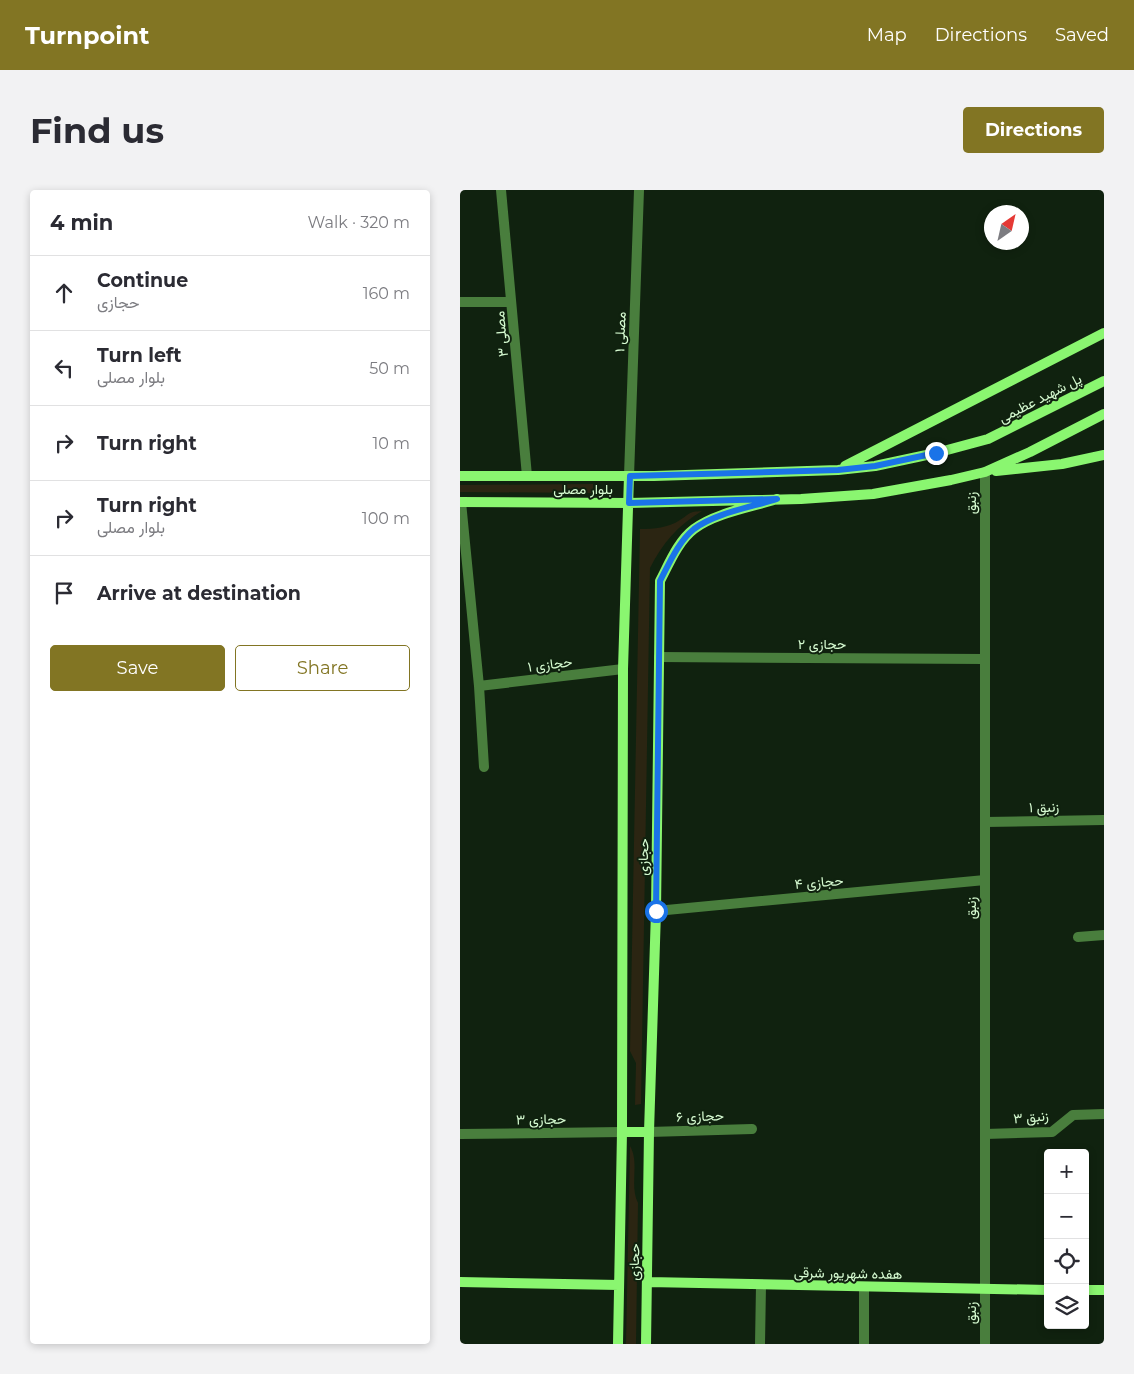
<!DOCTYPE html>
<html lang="en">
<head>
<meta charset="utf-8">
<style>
  :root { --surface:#fff; --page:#f2f2f3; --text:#2b2b33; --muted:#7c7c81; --line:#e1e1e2; --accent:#827523 }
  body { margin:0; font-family:Montserrat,Vazirmatn,sans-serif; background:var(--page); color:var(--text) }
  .controls { position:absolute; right:15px; bottom:15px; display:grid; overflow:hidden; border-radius:5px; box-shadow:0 2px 8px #0003 }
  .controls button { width:45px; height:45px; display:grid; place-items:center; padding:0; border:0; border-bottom:1px solid var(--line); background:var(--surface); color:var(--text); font:25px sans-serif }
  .compass { position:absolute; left:524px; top:15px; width:45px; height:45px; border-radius:50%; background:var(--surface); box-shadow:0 2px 8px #0003; rotate:34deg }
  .stop { position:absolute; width:15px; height:15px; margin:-11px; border:4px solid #1a73e8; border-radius:50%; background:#fff }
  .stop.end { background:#1a73e8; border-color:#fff; box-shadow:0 1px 5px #0008 }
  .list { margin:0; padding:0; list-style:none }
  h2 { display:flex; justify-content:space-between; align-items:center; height:65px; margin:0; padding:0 20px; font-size:21px }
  h2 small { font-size:16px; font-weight:400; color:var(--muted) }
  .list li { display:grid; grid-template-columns:32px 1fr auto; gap:15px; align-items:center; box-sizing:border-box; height:75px; padding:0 20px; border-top:1px solid var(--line) }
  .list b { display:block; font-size:19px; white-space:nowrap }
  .list p { margin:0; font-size:16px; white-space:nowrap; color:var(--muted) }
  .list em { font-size:16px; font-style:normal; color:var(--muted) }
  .actions { display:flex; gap:10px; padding:15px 20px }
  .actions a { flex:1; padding:11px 0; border:1px solid var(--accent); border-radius:5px; text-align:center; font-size:18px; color:var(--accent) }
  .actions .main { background:var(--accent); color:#fff }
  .icon { flex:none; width:28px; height:28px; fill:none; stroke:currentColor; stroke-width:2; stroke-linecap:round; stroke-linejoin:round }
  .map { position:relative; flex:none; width:644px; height:1154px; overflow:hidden; border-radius:5px }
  header { display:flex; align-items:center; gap:30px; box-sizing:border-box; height:70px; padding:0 25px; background:var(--accent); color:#fff }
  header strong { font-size:24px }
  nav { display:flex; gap:28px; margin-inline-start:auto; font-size:18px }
  .intro { display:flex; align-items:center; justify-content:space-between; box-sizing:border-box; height:120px; padding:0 30px }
  h1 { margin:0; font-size:35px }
  .button { padding:12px 22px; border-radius:5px; background:var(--accent); color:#fff; font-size:18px; font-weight:700 }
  main { display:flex; gap:30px; padding:0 30px }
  aside { flex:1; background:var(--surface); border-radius:5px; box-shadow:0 2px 8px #0003 }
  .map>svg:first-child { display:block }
</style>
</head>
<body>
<header>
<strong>Turnpoint</strong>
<nav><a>Map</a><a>Directions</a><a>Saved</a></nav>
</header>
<div class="intro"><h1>Find us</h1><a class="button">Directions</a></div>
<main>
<aside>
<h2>4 min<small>Walk · 320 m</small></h2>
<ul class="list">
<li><svg class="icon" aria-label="ahead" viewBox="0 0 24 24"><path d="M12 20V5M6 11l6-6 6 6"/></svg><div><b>Continue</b><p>حجازی</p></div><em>160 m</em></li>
<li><svg class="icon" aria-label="left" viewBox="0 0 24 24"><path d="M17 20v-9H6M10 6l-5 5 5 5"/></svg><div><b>Turn left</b><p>بلوار مصلی</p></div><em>50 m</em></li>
<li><svg class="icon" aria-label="right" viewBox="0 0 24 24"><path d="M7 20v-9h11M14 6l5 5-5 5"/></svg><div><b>Turn right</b></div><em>10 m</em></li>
<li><svg class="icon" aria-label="right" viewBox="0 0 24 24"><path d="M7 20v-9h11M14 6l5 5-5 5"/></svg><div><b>Turn right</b><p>بلوار مصلی</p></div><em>100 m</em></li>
<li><svg class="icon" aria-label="arrive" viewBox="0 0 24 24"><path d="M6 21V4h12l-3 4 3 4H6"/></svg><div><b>Arrive at destination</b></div></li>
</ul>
<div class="actions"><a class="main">Save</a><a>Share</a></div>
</aside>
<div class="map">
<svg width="644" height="1154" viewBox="0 0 644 1154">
  <rect width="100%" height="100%" fill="#10220f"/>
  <!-- green -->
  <path fill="#2b2512" d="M 133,294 L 133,303 L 0,302 L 0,295 Z
    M 242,321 C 218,335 202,354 190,378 L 181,914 L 175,915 L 176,873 L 170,861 L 180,339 C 194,339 208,338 220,330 C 231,323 228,322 242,321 Z
    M 170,956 C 180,973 169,995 178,1013 L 176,1154 L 166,1154 Z"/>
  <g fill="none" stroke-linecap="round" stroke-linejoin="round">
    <!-- service -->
    <path stroke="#497e3d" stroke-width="10" d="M 618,747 L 644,745"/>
    <!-- minor -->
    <path stroke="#497e3d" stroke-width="10" d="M 41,0 L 67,286
      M 0,112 L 51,112
      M 169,286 L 179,0
      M 1,312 L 19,496 L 24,577
      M 199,467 L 524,469
      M 19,496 L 163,479
      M 525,632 L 644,630
      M 196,721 L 525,690
      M 189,942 L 292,939
      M 0,944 L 162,942
      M 525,944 L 592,942 L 613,925 L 644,924
      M 404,1097 L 404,1154
      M 300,1154 L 301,1095"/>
    <!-- tertiary -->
    <path stroke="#497e3d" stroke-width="10" d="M 525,1154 L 525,282"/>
    <!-- secondary -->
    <path stroke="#8af670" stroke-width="10" d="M 385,276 L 644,143
      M 536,281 L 602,274 L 644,265
      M 0,286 L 194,286 L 378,280 L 415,276 L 476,263 L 528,249 L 644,191
      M 0,312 L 169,313 L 341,309 L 413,304 L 491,290 L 525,282 L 570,262 L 644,224
      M 162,942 L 189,942
      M 0,1092 L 159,1095
      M 188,1092 L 588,1100
      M 625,1100 L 644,1100
      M 158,1154 L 162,942 L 163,479 L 169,286
      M 186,1154 L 189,942 L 196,721 L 200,391 C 209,374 218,351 234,339 C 255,323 292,317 317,309"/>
  </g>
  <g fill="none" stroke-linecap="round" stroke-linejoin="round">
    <!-- route -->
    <path stroke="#1a73e8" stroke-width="6" d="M 196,721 L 200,391 C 209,374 218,352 234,339 C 255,323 292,317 317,309 L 169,313 L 170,286 L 378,280 L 415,276 L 476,263"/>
  </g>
  <g text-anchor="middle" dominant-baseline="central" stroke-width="4" stroke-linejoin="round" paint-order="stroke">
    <!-- street labels -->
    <g font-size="14" fill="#d7fcd2" stroke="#10220f">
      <text transform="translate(160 142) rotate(-88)">مصلی ۱</text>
      <text transform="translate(41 144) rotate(-95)">مصلی ۳</text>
      <text transform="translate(580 208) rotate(-27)">پل شهید عظیمی</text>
      <text x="123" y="299">بلوار مصلی</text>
      <text transform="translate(511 313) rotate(-90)">زنبق</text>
      <text x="362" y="454">حجازی ۲</text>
      <text transform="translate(90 474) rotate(-7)">حجازی ۱</text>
      <text transform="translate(584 617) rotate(-1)">زنبق ۱</text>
      <text transform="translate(183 667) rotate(-89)">حجازی</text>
      <text transform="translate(359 692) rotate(-5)">حجازی ۴</text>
      <text transform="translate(511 718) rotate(-90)">زنبق</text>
      <text transform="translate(240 926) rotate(-2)">حجازی ۶</text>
      <text transform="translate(571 927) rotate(-5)">زنبق ۳</text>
      <text transform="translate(81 929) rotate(-1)">حجازی ۳</text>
      <text transform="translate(174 1072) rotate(-89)">حجازی</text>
      <text transform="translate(388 1083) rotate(1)">هفده شهریور شرقی</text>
      <text transform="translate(511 1123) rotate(-90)">زنبق</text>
    </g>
  </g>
</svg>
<div class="controls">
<button>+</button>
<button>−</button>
<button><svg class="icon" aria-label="locate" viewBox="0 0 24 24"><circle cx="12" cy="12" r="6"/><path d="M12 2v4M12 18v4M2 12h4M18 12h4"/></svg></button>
<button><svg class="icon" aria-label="layers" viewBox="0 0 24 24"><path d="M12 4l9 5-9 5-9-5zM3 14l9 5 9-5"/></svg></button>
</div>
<svg class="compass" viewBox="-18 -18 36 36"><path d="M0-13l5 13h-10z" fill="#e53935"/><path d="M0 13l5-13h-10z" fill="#7c7c81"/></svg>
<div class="stop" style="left:196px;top:721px"></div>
<div class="stop end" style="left:476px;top:263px"></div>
</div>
</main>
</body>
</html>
